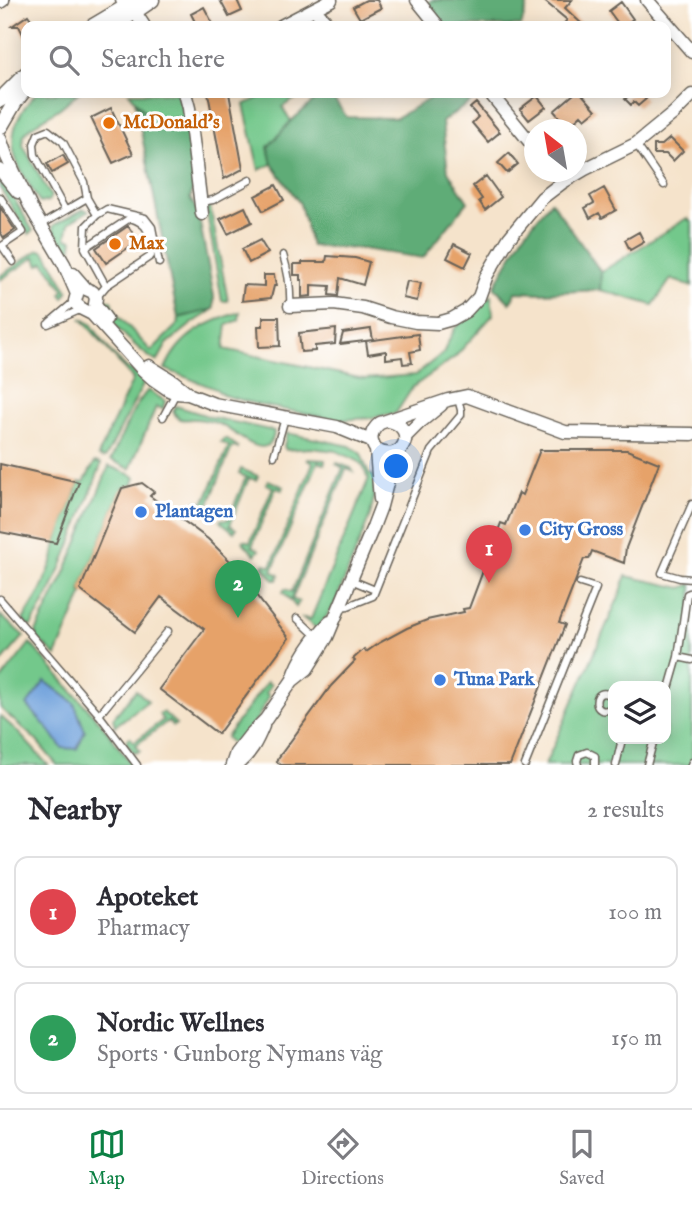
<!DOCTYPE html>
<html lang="en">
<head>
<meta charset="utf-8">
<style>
  :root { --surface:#fff; --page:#f2f2f3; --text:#2b2b33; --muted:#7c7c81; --line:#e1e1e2; --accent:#0b8043 }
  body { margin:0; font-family:"IM FELL English",serif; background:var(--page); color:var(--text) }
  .controls { position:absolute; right:21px; bottom:21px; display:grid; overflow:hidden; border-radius:14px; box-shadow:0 4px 18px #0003 }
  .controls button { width:63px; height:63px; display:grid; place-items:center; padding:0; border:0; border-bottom:2px solid var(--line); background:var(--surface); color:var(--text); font:35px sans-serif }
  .compass { position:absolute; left:524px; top:119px; width:63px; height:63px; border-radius:50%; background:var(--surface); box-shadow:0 4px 18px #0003; rotate:329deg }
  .you { position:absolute; left:397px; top:467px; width:24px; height:24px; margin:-18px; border:5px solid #fff; border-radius:50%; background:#1a73e8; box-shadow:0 0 0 10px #1a73e833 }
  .badge { display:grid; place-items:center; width:46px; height:46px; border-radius:50%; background:var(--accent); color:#fff; font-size:23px; font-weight:700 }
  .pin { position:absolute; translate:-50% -58px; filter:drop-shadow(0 2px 4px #0008) }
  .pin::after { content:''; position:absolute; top:37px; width:24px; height:21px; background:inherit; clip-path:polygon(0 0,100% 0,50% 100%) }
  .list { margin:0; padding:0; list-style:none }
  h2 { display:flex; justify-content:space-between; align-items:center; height:91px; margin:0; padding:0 28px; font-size:30px }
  h2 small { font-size:23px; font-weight:400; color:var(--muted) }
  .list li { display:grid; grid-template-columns:46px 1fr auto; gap:21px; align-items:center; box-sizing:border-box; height:112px; margin:0 14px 14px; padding:0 14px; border:2px solid var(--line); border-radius:14px }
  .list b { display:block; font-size:26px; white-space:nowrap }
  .list p { margin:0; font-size:23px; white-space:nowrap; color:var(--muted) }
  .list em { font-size:23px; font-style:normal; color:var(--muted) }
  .icon { flex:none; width:38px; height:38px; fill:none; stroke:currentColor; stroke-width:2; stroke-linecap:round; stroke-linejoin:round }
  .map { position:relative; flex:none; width:692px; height:765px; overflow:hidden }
  .search { position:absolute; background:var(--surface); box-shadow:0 4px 18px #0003; left:21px; right:21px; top:21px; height:77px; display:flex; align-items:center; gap:18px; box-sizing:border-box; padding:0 24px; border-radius:14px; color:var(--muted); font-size:26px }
  .sheet { height:343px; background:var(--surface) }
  nav { display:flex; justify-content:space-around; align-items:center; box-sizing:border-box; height:98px; border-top:2px solid var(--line); background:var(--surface); font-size:19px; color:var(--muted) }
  nav a { display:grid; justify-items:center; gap:4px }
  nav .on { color:var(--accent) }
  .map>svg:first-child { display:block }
</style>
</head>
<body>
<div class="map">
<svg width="692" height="765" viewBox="0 0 692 765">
  <rect width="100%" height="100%" fill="#fff"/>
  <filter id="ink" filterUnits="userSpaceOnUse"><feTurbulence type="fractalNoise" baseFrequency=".0143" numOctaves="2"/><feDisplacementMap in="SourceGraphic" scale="14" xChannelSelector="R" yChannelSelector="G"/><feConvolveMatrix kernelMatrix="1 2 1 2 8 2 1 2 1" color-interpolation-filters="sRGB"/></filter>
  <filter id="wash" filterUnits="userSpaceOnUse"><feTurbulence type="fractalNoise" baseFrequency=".00686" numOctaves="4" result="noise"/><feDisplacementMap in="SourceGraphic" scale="28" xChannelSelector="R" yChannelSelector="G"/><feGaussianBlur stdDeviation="1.57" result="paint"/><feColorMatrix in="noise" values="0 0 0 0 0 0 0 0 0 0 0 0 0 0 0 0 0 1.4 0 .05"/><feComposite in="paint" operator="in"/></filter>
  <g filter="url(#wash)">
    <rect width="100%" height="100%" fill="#f5e3cb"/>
    <!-- green -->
    <path fill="#73c88b" stroke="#487254" stroke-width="2" fill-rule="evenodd" d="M 37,93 L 78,93 L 60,108 L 31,127 L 24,135 L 23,145 L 51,197 L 48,201 L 40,203 C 21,170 0,147 23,110 C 27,104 31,98 37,93 Z
      M 129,93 L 177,93 L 182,103 L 184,117 L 153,122 Z
      M 268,93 L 323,93 L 318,96 L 300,96 L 282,107 L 291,121 L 268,147 L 272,164 L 259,170 L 244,105 Z
      M 0,178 L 12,195 L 33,231 L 29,234 L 0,188 Z
      M 210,206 L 228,301 L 222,301 L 206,208 Z
      M 84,209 L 88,211 L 69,223 L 66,238 L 73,240 L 71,251 L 67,252 L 53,228 L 54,225 Z
      M 687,218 L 692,223 L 692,287 L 671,279 L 653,305 L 600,290 L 601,272 Z
      M 41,250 L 46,253 L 68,291 L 64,298 L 61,294 L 64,290 L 44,262 L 39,265 L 35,257 L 0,280 L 0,276 L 37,251 Z
      M 491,296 L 493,315 L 455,357 L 413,387 L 396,413 L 370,418 L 339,420 L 260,405 L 223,395 L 216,389 L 165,369 C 179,335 207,322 240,312 L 239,320 L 227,325 L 224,349 L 364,379 L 415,375 L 443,353 L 455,328 Z
      M 106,299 L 112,301 L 117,314 L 151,351 L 179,323 L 178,318 L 214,309 L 193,323 L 167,344 L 157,362 C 142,353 111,325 105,310 C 103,305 104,304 106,299 Z
      M 81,318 L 91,324 L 113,355 L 128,369 L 130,369 L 144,381 L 144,383 L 106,457 L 103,458 L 98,456 L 133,379 Z
      M 148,390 L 165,401 L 163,409 L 156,407 L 130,469 L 111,460 C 120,440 133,406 148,390 Z
      M 176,406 L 211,417 L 274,431 C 274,437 273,441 268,445 C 256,454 232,429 219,424 C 211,421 201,419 192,419 C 190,419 183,420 181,419 C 176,418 176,415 173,411 Z
      M 287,433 L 350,446 L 361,454 L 369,474 L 375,476 L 374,497 L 370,516 L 334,606 L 317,629 L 303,618 L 311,619 L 369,478 L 367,477 L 363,466 L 358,461 L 336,451 L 310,448 L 286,450 L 284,446 Z
      M 223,439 L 227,439 L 238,447 L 238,448 L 232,447 L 207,508 L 213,511 L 211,514 L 196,503 L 198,501 L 204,503 L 229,446 L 221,442 Z
      M 307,459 L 325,460 L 325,462 L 324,464 L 318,462 L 272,571 L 279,575 L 277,580 L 274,580 L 263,566 L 265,564 L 271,566 L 313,463 L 307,460 Z
      M 95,462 L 101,464 L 100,468 C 79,521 61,578 31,626 L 28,626 L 23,620 L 40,592 L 53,560 L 56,543 L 79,482 L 84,482 Z
      M 337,463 L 351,468 L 353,471 L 346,469 L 292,599 L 299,602 L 296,607 L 283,592 L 285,589 L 292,592 L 343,468 L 336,464 Z
      M 109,466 L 132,475 L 135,478 L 133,483 L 134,485 L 122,488 L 80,590 L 83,593 L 56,656 L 38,639 L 36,632 L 64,575 Z
      M 241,469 L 258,476 L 256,480 L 249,478 L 230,525 L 236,529 L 234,532 L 220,521 L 222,519 L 228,520 L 246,477 L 239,474 Z
      M 268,480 L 284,487 L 282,490 L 276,488 L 252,546 L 259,550 L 255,555 L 243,542 L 244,540 L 250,542 L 273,487 L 266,484 Z
      M 626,576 L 682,588 L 692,584 L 692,765 L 545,765 L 621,592 ZM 613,686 L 666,686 L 666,739 L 613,739 Z
      M 0,615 L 24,636 L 0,664 Z
      M 30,643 L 103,726 L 132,765 L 57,765 L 36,740 L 1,709 L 0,706 L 0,681 Z
      M 267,682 L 271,685 L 266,693 L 269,696 L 257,719 L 237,746 L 229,741 L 226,737 Z
      M 136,690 L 148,701 L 115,726 L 113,718 Z
      M 163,712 L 176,724 L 173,726 L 168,721 L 136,745 L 140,751 L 134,753 L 126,742 L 127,739 L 130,737 L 134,742 L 163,720 L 159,714 Z
      M 0,716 L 16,730 L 48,765 L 0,765 Z"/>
    <!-- forest -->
    <path fill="#5eac77" stroke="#3d644a" stroke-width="2" d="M 432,0 L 529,0 L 521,26 L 442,26 L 425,5 Z
      M 323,93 L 329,93 L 347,117 L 396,118 L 439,93 L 483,93 L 442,122 L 448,171 L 468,202 L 423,258 L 362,249 L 311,246 L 300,204 L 272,164 L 268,147 L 291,121 Z
      M 135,101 L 153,122 L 184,117 C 188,139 200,179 190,198 L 198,212 L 214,296 L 214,309 L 178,318 Z
      M 551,201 L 601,272 L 600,290 L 540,293 L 516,292 L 510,303 L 494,287 L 524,234 Z"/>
    <!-- water -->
    <path fill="#70a1db" stroke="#465e7c" stroke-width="2" d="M 45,681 L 74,703 L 85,731 L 77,749 L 62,748 L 50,731 L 27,705 Z"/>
    <g id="blocks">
      <!-- building -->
      <path fill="#e6a269" d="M 220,0 L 237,0 L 242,11 L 229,17 Z
        M 366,0 L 377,0 L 381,8 L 360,19 L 353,7 Z
        M 543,0 L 572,0 L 565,8 L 584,26 L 562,26 L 567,20 Z
        M 621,2 L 633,19 L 622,26 L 620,26 L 609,11 Z
        M 204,7 L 214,26 L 197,26 L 191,14 Z
        M 28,15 L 36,26 L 26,26 L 26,40 L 19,26 L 12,26 Z
        M 208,93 L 229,93 L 243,169 L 224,179 Z
        M 575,93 L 581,93 L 596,110 L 585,119 L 581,115 L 565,130 L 549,130 L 561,119 L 554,111 Z
        M 632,93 L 640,93 L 646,99 L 638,106 L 634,102 L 631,105 L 625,99 Z
        M 537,96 L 546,107 L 529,120 L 520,109 Z
        M 476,103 L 500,132 L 488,142 L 472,123 L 478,117 L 470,108 Z
        M 111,108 L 133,154 L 113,163 L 91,118 Z
        M 670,138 L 683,151 L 673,161 L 666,154 L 654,154 L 654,145 L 662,145 Z
        M 509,153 L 518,164 L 507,173 L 498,163 Z
        M 63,155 L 68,164 L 52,173 L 47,164 Z
        M 486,176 L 501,197 L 485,210 L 479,201 L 482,199 L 473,186 Z
        M 276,185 L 284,200 L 263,211 L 255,196 Z
        M 604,188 L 616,210 L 602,218 L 599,213 L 590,218 L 585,208 L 594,203 L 590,196 Z
        M 0,207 L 15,230 L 4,238 L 0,232 Z
        M 245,207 L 252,222 L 228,234 L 220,219 Z
        M 128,226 L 138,241 L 106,263 L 96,248 Z
        M 639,232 L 644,242 L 630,250 L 625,240 Z
        M 260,240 L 268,253 L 249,263 L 242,249 Z
        M 454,244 L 472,253 L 465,267 L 447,258 Z
        M 327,256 L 355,258 L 369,262 L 363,285 L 340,278 L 338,296 L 329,295 L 330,286 L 311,285 L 311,296 L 302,297 L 302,280 L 300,280 L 300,275 L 294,275 L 294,264 L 302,264 L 302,262 L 326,262 Z
        M 264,275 L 274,275 L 276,286 L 274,286 L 271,298 L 242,301 L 244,285 L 264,286 Z
        M 407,281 L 421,283 L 417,301 L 403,298 Z
        M 263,317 L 279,317 L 280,346 L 259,347 L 258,326 L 263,326 Z
        M 336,329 L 335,344 L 315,346 L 315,351 L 301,352 L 299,333 Z
        M 371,329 L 373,340 L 340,344 L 343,333 Z
        M 418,334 L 420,350 L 410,352 L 412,363 L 403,364 L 402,357 L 386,359 L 386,351 L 368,354 L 366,341 Z
        M 540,450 L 627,450 L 659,463 L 626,548 L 624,563 L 592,551 L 589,559 L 584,559 L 559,623 L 565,625 L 510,765 L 281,765 L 276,761 L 331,686 L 355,661 L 353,659 L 364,649 L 366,652 L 379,643 L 407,628 L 427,620 L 464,612 L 463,609 L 469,608 L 501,523 L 506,525 L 519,493 L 522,495 Z
        M 0,464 L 79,482 L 56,543 L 0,532 Z
        M 142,483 L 154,492 L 150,496 L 208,539 L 229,560 L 289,638 L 218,734 L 159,689 L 204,629 L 161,597 L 135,632 L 80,590 L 122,488 Z"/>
    </g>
  </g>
  <g filter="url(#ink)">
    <use href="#blocks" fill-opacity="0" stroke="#686259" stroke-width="2"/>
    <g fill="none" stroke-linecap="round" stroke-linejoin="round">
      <!-- service casing -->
      <g stroke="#686259" stroke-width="9">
        <path id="service" d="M 636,144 L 664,185
          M 0,197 L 23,232 L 2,246 L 13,262
          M 201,202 L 213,200 L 250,180
          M 65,210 L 35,155 L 34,144 L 38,134 L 48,130 L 63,142 L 84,182 L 87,198
          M 41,225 L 87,198 L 97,215
          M 85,248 L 130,218 C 152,225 149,236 151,256 L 106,286 L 96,298
          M 283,255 C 288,271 291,289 290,306
          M 106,286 L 85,248 L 86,226 L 97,215 L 107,209 L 145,218 L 152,227 L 159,263
          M 50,322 L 75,301
          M 48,324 L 82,309
          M 163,417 L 176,393
          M 274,456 L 285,418
          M 692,504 L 662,573 L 680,578 L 692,579
          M 351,580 L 375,590
          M 0,599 L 97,712 L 137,765
          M 340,607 L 348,606 L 373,596 L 431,451 L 461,415 L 461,410 L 458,399
          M 297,618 L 316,636
          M 678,657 L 687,594 L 692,592
          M 613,697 C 591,681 591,722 613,707
          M 666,699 L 678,657 L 692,660
          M 99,715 L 168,631
          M 525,765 L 596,588 L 580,583
          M 578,765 L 577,761 L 579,755 L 587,752 L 595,756 L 595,765
          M 616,765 L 622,739
          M 647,765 L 654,739
          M 691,765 L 692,762"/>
      </g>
      <!-- minor casing -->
      <g stroke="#686259" stroke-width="15">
        <path id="minor" d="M 122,0 L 135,12 L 144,26
          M 417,0 L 438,26
          M 647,0 L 692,52
          M 0,2 L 3,0
          M 314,9 L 330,26
          M 281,26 L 331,0
          M 185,93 L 189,108 L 202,214
          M 490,93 L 534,147
          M 0,138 L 6,155 L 31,208 L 64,264 L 77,294 L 75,301 L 76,304 L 82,309 L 92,314 L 142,369 L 153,379 L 169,390 L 176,393 L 188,394 L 214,404 L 337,427 L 371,441
          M 0,170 L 18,192
          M 73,274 L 86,289 L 93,292 L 96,298 L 95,304 L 106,319
          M 290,306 L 334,304 L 363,308 L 391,317 L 416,322 L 438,323 L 452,319 L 466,311 L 479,297 L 487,275 L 509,238 L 542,198 L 563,182 L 585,169 L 636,144 L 674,113 L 692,95
          M 149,366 L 173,381 L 188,393
          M 389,421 C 418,427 405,465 376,450 C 369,440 370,431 380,423 L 448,400 L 467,396 L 565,432 L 692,434
          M 405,437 L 419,423 L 441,405
          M 376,450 L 380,499
          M 293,679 C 300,658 313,639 330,622
          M 232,765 L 236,753 L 250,735 L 266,719 L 292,681 L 307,669 L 327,637 L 373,527 L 381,506 L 395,453
          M 236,765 C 250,755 257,741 263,726"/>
      </g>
      <!-- tertiary casing -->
      <g stroke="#686259" stroke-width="17">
        <path id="tertiary" d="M 93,26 L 137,0
          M 114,26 L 152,0
          M 0,100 L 26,74
          M 1,126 L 15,102 L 26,88"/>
      </g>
      <!-- service -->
      <use href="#service" stroke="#fff" stroke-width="6"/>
      <!-- minor -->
      <use href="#minor" stroke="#fff" stroke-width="12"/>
      <!-- tertiary -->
      <use href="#tertiary" stroke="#fff" stroke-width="14"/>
    </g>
  </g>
  <!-- markers -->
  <g fill="#e8710a" stroke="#fff" stroke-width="2.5">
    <circle cx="109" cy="123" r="7"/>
    <circle cx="115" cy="244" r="7"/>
  </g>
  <g fill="#3f7fe0" stroke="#fff" stroke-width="2.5">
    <circle cx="141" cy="512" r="7"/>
    <circle cx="525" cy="530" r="7"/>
    <circle cx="440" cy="680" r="7"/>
  </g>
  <g text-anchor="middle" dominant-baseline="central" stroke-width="6" stroke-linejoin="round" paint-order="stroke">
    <!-- food labels -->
    <g font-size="19" font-weight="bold" fill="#c56008" stroke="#fff" text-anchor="start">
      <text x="123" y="123">McDonald's</text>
      <text x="129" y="244">Max</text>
    </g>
    <!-- shop labels -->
    <g font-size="19" font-weight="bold" fill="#366cbe" stroke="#fff" text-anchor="start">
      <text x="155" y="512">Plantagen</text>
      <text x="539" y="530">City Gross</text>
      <text x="454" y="680">Tuna Park</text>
    </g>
  </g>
</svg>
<div class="controls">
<button><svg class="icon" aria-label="layers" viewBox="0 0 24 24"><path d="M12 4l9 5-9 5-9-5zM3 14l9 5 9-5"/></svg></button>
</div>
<svg class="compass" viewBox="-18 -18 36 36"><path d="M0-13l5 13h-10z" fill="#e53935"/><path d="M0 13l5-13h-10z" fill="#7c7c81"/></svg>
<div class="you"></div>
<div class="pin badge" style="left:489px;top:583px;background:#e0444e">1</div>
<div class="pin badge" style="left:238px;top:618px;background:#2e9e5b">2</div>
<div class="search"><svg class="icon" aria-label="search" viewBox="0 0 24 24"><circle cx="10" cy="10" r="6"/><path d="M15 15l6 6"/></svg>Search here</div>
</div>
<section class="sheet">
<h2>Nearby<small>2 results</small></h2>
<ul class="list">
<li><span class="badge" style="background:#e0444e">1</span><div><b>Apoteket</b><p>Pharmacy</p></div><em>100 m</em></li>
<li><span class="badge" style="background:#2e9e5b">2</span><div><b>Nordic Wellnes</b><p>Sports · Gunborg Nymans väg</p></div><em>150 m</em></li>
</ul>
</section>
<nav>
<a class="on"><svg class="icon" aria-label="map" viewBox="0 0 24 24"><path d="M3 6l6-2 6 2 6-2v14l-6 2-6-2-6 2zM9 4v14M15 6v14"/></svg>Map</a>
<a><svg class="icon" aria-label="directions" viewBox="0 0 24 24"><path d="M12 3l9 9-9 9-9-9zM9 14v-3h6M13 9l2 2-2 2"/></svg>Directions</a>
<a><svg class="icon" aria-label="saved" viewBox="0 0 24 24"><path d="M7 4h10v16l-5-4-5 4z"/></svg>Saved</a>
</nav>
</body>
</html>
